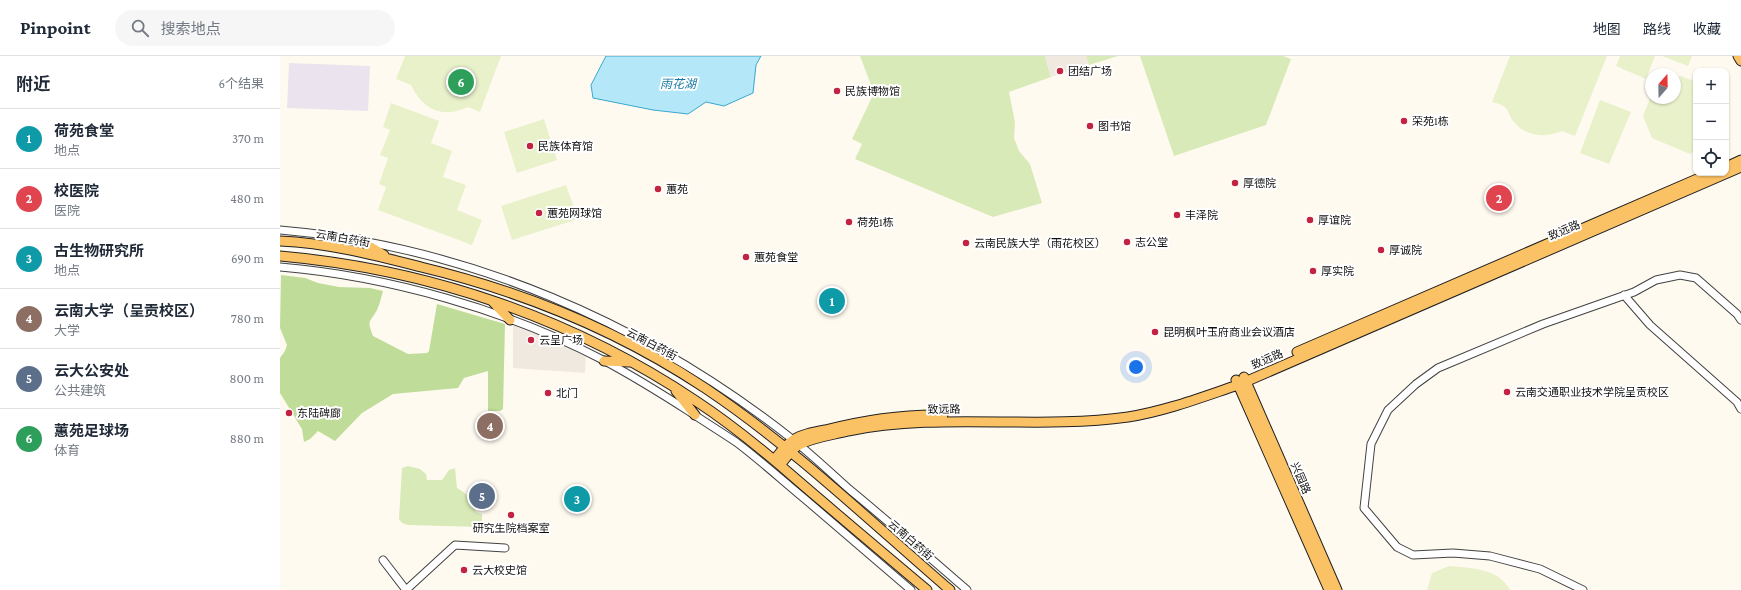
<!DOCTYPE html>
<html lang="zh">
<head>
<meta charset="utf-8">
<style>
  :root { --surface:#fff; --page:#f6f6f7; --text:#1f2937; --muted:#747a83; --line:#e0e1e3; --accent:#7c3aed }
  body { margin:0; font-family:"Crimson Pro","Noto Sans SC",serif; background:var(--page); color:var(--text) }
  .controls { position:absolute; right:12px; top:12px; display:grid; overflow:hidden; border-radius:8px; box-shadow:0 1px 3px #0004 }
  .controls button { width:36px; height:36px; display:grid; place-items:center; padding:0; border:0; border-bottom:1px solid var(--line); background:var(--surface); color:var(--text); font:20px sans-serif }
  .compass { position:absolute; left:1365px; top:12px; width:36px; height:36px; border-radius:50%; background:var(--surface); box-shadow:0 1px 3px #0004; rotate:20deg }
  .you { position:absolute; left:856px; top:311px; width:14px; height:14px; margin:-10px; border:3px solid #fff; border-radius:50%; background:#1a73e8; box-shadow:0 0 0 6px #1a73e833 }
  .badge { display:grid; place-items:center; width:26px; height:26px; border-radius:50%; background:var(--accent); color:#fff; font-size:13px; font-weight:700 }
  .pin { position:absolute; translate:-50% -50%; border:2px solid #fff; box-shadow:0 1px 4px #0006 }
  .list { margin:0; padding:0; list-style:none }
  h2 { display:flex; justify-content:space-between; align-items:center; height:52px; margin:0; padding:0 16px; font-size:17px }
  h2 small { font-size:13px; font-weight:400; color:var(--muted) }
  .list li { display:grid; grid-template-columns:26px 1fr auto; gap:12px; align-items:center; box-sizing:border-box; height:60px; padding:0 16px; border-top:1px solid var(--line) }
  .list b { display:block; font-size:15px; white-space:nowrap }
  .list p { margin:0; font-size:13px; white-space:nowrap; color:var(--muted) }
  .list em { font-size:13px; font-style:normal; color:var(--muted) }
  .icon { flex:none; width:22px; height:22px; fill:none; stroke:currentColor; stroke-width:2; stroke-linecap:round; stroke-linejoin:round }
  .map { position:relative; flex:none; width:1461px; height:534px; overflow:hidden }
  header { display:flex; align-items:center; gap:24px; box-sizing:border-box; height:56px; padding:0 20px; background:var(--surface); border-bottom:1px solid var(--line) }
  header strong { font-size:19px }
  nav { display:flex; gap:22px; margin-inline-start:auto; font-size:14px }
  .search { width:280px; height:36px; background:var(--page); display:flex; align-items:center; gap:10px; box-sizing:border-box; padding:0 14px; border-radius:22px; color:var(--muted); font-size:15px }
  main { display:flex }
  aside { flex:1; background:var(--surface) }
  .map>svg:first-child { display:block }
</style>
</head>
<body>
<header>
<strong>Pinpoint</strong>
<div class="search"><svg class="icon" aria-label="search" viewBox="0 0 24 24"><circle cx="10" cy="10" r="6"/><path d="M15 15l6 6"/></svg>搜索地点</div>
<nav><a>地图</a><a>路线</a><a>收藏</a></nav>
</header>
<main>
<aside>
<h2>附近<small>6个结果</small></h2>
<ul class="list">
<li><span class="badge" style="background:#0f9aa8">1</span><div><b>荷苑食堂</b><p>地点</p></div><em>370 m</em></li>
<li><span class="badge" style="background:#e0444e">2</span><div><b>校医院</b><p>医院</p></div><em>480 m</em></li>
<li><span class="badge" style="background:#0f9aa8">3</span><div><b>古生物研究所</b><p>地点</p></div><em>690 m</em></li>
<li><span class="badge" style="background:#8d6e63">4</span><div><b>云南大学（呈贡校区）</b><p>大学</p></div><em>780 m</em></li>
<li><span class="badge" style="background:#5c6f8a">5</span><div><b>云大公安处</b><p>公共建筑</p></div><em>800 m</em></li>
<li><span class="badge" style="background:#2e9e5b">6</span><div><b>蕙苑足球场</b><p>体育</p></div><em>880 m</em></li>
</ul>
</aside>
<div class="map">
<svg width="1461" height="534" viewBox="0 0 1461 534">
  <rect width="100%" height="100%" fill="#fffaf0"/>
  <!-- industrial -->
  <path fill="#ebe3ed" d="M 9,7 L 90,10 L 88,55 L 7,52 Z"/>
  <!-- green -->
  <path fill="#d9eab9" d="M 580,0 L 765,0 L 771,21 L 729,36 L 735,66 L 734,82 L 739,95 L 750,108 L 762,147 L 713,161 L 575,103 L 582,88 L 572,83 L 594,37 Z
    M 806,0 L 838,0 L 809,9 Z
    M 860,0 L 1003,0 L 1011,3 L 986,69 L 894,100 Z
    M 128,410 L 140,413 L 146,418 L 147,424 L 162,424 L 169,414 L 175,412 L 177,432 C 190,440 190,441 196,456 L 202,458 L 202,471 L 128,469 L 122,467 L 119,463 L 122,412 Z"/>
  <!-- forest -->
  <path fill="#bfdc98" d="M 1,219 L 25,222 L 38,227 L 59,231 L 90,232 L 103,235 C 101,241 100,248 97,254 C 89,268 87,263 93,280 L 128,298 L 147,297 L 149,295 L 157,248 L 225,268 L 223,353 L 220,355 L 208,355 L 208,315 L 184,322 L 178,332 L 113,338 L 82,357 L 55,385 L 38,375 L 30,383 L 24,386 L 22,373 L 0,337 L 0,302 L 5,295 L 7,289 L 0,272 Z"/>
  <!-- pitch -->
  <path fill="#e9f1cb" d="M 125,0 L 221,0 L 200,56 L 188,51 C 162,63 143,54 131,29 L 116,23 Z
    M 1230,0 L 1327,0 L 1295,80 L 1282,75 C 1265,82 1246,81 1234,66 C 1230,62 1229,56 1226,52 C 1223,49 1216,47 1212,46 Z
    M 1340,0 L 1375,0 L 1366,23 L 1336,10 Z
    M 1382,0 L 1412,0 L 1408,10 Z
    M 1401,20 L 1416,26 L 1416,94 L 1410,98 L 1372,82 L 1363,60 L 1371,40 L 1371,42 L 1395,42 L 1395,22 Z
    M 1320,44 L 1351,56 L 1329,108 L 1300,97 Z
    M 111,47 L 159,65 L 151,87 L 172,95 L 163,121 L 186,129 L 177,154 L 202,164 L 192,189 L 98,154 L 106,131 L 99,128 L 108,102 L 100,99 L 110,74 L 103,71 Z
    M 264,63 L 277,104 L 237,117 L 224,76 Z
    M 286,129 L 298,163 L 232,184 L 221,150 Z
    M 1169,510 C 1190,512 1219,512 1230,534 L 1147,534 L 1152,517 Z"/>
  <!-- plaza -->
  <path fill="#f0e9df" d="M 765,0 L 806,0 L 809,9 L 771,21 Z
    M 233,268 L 306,299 L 305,317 L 233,312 Z"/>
  <!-- water -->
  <path fill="#b4e7f7" stroke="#39a8d0" d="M 326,0 L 481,0 L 476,9 L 473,37 L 444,50 L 426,46 L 408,58 L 373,54 L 313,42 L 311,29 Z"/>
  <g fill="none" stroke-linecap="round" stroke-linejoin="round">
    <!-- minor casing -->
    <g stroke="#424242" stroke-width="9">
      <path id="minor" d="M 0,174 C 187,190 365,267 512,383 C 532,399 550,416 569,433 C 609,466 648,500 687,534
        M 0,211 C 107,220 228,254 323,304 C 353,320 382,338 410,356 C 425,366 441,376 456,386 C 480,404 503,425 526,444 C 561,474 596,504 631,534
        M 1344,239 L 1370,269 L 1457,346 L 1461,353
        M 103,504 L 126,534
        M 126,534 L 175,489 L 225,492
        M 1303,534 L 1260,513 L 1210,500 L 1173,497 L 1133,499 L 1117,491 L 1084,452 L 1091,388 L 1108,354 L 1136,328 L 1158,312 L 1263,268 L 1354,236 L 1376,224 L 1400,219 L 1416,222 L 1457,258 L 1461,264"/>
    </g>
    <!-- major casing -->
    <g stroke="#202020" stroke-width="11">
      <path id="major" d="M 1458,0 L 1461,5
        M 1446,111 L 1461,104
        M 79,184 L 104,199
        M 0,185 C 48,187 94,199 141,211 C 241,235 339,275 425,332 C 513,391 590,465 670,534
        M 0,200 C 148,213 292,262 416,345 C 451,368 484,395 516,423 C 559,460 603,497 647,534
        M 212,245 L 230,264
        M 1017,296 L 1431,117
        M 324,305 L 349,306
        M 964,321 L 1057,534
        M 956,324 L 1049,534
        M 396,335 L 415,359
        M 494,404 C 500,397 505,389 513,384 C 522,378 534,376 545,374 C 584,364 622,358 663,359
        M 500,409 C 506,402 511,394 519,389 C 533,381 553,379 568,375 C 661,356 755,374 848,361 C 886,355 922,341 958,329 L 1461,111"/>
    </g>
    <!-- minor -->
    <use href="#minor" stroke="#fff" stroke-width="7"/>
    <!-- major -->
    <use href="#major" stroke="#fbc265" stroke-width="9"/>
  </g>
  <!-- markers -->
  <g fill="#c22340" stroke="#fff" stroke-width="1.5">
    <circle cx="780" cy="15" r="4"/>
    <circle cx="557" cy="35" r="4"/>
    <circle cx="1124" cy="65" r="4"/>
    <circle cx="810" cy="70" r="4"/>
    <circle cx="250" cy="90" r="4"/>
    <circle cx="955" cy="127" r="4"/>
    <circle cx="378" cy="133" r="4"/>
    <circle cx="259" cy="157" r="4"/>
    <circle cx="897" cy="159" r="4"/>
    <circle cx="1030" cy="164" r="4"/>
    <circle cx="569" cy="166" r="4"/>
    <circle cx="847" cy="186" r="4"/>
    <circle cx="686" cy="187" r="4"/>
    <circle cx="1101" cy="194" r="4"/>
    <circle cx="466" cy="201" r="4"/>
    <circle cx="1033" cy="215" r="4"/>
    <circle cx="875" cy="276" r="4"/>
    <circle cx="251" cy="284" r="4"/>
    <circle cx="1227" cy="336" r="4"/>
    <circle cx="268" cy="337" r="4"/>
    <circle cx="9" cy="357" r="4"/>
    <circle cx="231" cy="459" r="4"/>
    <circle cx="184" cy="514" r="4"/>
  </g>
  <g text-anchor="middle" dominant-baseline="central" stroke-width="4" stroke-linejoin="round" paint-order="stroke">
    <!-- poi labels -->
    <g font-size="11" fill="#0f0f0f" stroke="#fff" text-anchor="start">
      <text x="788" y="15">团结广场</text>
      <text x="565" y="35">民族博物馆</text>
      <text x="1132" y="65">荣苑1栋</text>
      <text x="818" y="70">图书馆</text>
      <text x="258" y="90">民族体育馆</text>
      <text x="963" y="127">厚德院</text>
      <text x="386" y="133">蕙苑</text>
      <text x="267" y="157">蕙苑网球馆</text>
      <text x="905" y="159">丰泽院</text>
      <text x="1038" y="164">厚谊院</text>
      <text x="577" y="166">荷苑1栋</text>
      <text x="855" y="186">志公堂</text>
      <text x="694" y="187">云南民族大学（雨花校区）</text>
      <text x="1109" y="194">厚诚院</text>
      <text x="474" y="201">蕙苑食堂</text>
      <text x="1041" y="215">厚实院</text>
      <text x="883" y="276">昆明枫叶玉府商业会议酒店</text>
      <text x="259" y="284">云呈广场</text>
      <text x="1235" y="336">云南交通职业技术学院呈贡校区</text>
      <text x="276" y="337">北门</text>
      <text x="17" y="357">东陆碑廊</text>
      <text x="231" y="472" text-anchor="middle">研究生院档案室</text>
      <text x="192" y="514">云大校史馆</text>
    </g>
    <!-- street labels -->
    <g font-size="11" fill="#0f0f0f" stroke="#fff">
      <text transform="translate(1284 174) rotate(-23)">致远路</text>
      <text transform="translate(63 182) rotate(10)">云南白药街</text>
      <text transform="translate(372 288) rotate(28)">云南白药街</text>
      <text transform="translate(987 303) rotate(-23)">致远路</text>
      <text transform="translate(664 353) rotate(-1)">致远路</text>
      <text transform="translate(1021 422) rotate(67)">兴园路</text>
      <text transform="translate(631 484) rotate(41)">云南白药街</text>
    </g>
    <!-- water labels -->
    <g font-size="12" font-style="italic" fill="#1578a3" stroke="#fff">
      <text x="398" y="28">雨花湖</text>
    </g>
  </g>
</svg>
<div class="controls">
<button>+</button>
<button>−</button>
<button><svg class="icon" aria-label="locate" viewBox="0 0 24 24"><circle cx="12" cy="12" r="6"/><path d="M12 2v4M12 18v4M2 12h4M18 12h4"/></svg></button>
</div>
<svg class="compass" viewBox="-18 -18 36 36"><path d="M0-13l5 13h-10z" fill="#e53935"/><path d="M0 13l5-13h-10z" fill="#747a83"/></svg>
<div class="you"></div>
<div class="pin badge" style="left:552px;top:245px;background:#0f9aa8">1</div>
<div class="pin badge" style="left:1219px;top:142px;background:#e0444e">2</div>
<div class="pin badge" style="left:297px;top:443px;background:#0f9aa8">3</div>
<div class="pin badge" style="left:210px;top:370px;background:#8d6e63">4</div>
<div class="pin badge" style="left:202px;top:440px;background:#5c6f8a">5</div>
<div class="pin badge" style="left:181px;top:26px;background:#2e9e5b">6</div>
</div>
</main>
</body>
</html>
